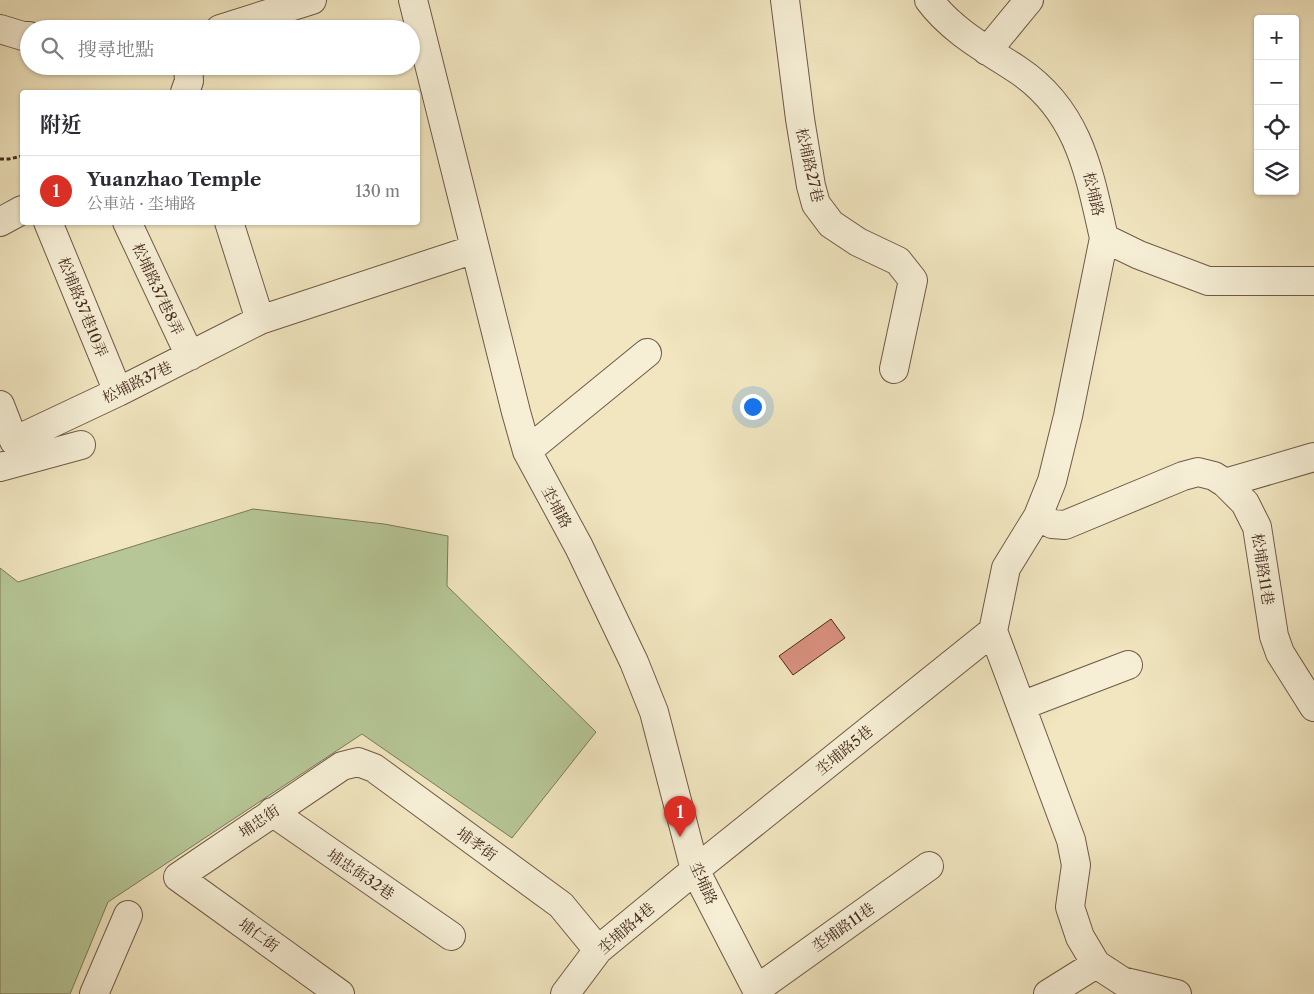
<!DOCTYPE html>
<html lang="zh-TW">
<head>
<meta charset="utf-8">
<style>
  :root { --surface:#fff; --page:#f7f7f7; --text:#2b2b33; --muted:#7c7c81; --line:#e1e1e2; --accent:#d93025 }
  body { margin:0; font-family:"Libre Caslon Text","Noto Serif TC",serif; background:var(--page); color:var(--text) }
  .controls { position:absolute; right:15px; top:15px; display:grid; overflow:hidden; border-radius:5px; box-shadow:0 1px 4px #0004 }
  .controls button { width:45px; height:45px; display:grid; place-items:center; padding:0; border:0; border-bottom:1px solid var(--line); background:var(--surface); color:var(--text); font:25px sans-serif }
  .you { position:absolute; left:752px; top:406px; width:18px; height:18px; margin:-12px; border:4px solid #fff; border-radius:50%; background:#1a73e8; box-shadow:0 0 0 8px #1a73e833 }
  .badge { display:grid; place-items:center; width:32px; height:32px; border-radius:50%; background:var(--accent); color:#fff; font-size:16px; font-weight:700 }
  .pin { position:absolute; translate:-50% -41px; filter:drop-shadow(0 1px 2px #0008) }
  .pin::after { content:''; position:absolute; top:26px; width:18px; height:15px; background:inherit; clip-path:polygon(0 0,100% 0,50% 100%) }
  .list { margin:0; padding:0; list-style:none }
  h2 { display:flex; justify-content:space-between; align-items:center; height:65px; margin:0; padding:0 20px; font-size:21px }
  h2 small { font-size:16px; font-weight:400; color:var(--muted) }
  .list li { display:grid; grid-template-columns:32px 1fr auto; gap:15px; align-items:center; box-sizing:border-box; height:70px; padding:0 20px; border-top:1px solid var(--line) }
  .list b { display:block; font-size:19px; white-space:nowrap }
  .list p { margin:0; font-size:16px; white-space:nowrap; color:var(--muted) }
  .list em { font-size:16px; font-style:normal; color:var(--muted) }
  .icon { flex:none; width:28px; height:28px; fill:none; stroke:currentColor; stroke-width:2; stroke-linecap:round; stroke-linejoin:round }
  .map { position:relative; flex:none; width:1314px; height:994px; overflow:hidden }
  .search { position:absolute; background:var(--surface); box-shadow:0 1px 4px #0004; left:20px; top:20px; width:400px; height:55px; display:flex; align-items:center; gap:12px; box-sizing:border-box; padding:0 18px; border-radius:28px; color:var(--muted); font-size:19px }
  .panel { position:absolute; background:var(--surface); box-shadow:0 1px 4px #0004; left:20px; top:90px; width:400px; height:135px; border-radius:5px }
  .map>svg:first-child { display:block }
</style>
</head>
<body>
<div class="map">
<svg width="1314" height="994" viewBox="0 0 1314 994">
  <rect width="100%" height="100%" fill="#f1e6c0"/>
  <filter id="stains"><feTurbulence type="fractalNoise" baseFrequency=".004" numOctaves="4"/><feColorMatrix values="0 0 0 0 .2 0 0 0 0 .09 0 0 0 0 .02 0 0 0 .5 -.17"/></filter>
  <radialGradient id="worn" r=".72"><stop offset=".6" stop-color="#630" stop-opacity="0"/><stop offset="1" stop-color="#630" stop-opacity=".3"/></radialGradient>
  <!-- green -->
  <path fill="#b6c696" stroke="#7e785a" d="M 253,509 L 384,524 L 448,536 L 447,586 L 596,732 L 512,838 L 362,734 L 108,902 L 70,994 L 0,994 L 0,568 L 18,582 Z"/>
  <!-- building -->
  <path fill="#da917f" stroke="#452a1d" d="M 831,619 L 845,638 L 793,675 L 779,656 Z"/>
  <g fill="none" stroke-linecap="round" stroke-linejoin="round">
    <!-- minor casing -->
    <g stroke="#705946" stroke-width="30">
      <path id="minor" d="M 413,0 L 516,412 L 527,451 L 579,547 L 634,662 L 654,712 L 695,870 L 759,994
        M 785,0 L 800,119 L 811,186 L 816,204 L 831,224 L 858,242 L 898,261 L 913,280 L 894,369
        M 929,0 C 952,31 986,49 1018,70 C 1079,111 1089,172 1104,238 L 1139,255 L 1208,281 L 1314,281
        M 0,29 L 23,36 L 29,36
        M 220,29 L 312,0
        M 987,51 L 1029,0
        M 185,92 L 189,81 L 188,66
        M 0,222 L 22,210
        M 48,222 L 118,392
        M 127,222 L 190,356
        M 229,222 L 260,320 L 475,249
        M 1104,238 L 1068,416 L 1052,481 L 1038,516 L 1006,568 L 993,631 L 1071,840 L 1076,865 L 1070,907 L 1080,937 L 1096,964 L 1122,981 L 1177,994
        M 0,405 L 14,441 L 118,392 L 260,320
        M 527,451 L 647,353
        M 0,467 L 81,445
        M 1225,483 L 1314,457
        M 1038,516 L 1052,524 L 1065,525 L 1183,476 L 1198,472 L 1214,476 L 1225,483 L 1245,503 L 1257,527 L 1274,636 L 1280,653 L 1314,707
        M 1021,706 L 1128,665
        M 272,812 L 451,936
        M 757,989 L 929,866
        M 94,994 L 128,915
        M 340,994 L 178,877 L 342,766 L 358,762 L 374,768 L 561,905 L 598,950
        M 565,994 L 598,950 L 695,870 L 993,631
        M 1048,994 L 1096,964"/>
    </g>
    <!-- path -->
    <path stroke="#452a1d" stroke-width="3" stroke-dasharray="4 2.5" stroke-linecap="butt" d="M 0,159 L 9,159 L 22,156"/>
    <!-- minor -->
    <use href="#minor" stroke="#f6efd6" stroke-width="28"/>
  </g>
  <g text-anchor="middle" dominant-baseline="central" stroke-width="4" stroke-linejoin="round" paint-order="stroke">
    <!-- street labels -->
    <g font-size="15" fill="#452a1d" stroke="#f6efd6">
      <text transform="translate(810 165) rotate(77)">松埔路27巷</text>
      <text transform="translate(1094 194) rotate(77)">松埔路</text>
      <text transform="translate(158 289) rotate(65)">松埔路37巷8弄</text>
      <text transform="translate(83 307) rotate(68)">松埔路37巷10弄</text>
      <text transform="translate(137 382) rotate(-26)">松埔路37巷</text>
      <text transform="translate(557 507) rotate(62)">坔埔路</text>
      <text transform="translate(1263 569) rotate(81)">松埔路11巷</text>
      <text transform="translate(844 750) rotate(-39)">坔埔路5巷</text>
      <text transform="translate(259 821) rotate(-34)">埔忠街</text>
      <text transform="translate(477 844) rotate(36)">埔孝街</text>
      <text transform="translate(361 874) rotate(34)">埔忠街32巷</text>
      <text transform="translate(704 883) rotate(66)">坔埔路</text>
      <text transform="translate(843 927) rotate(-35)">坔埔路11巷</text>
      <text transform="translate(626 928) rotate(-41)">坔埔路4巷</text>
      <text transform="translate(259 935) rotate(36)">埔仁街</text>
    </g>
  </g>
  <rect width="100%" height="100%" filter="url(#stains)"/>
  <rect width="100%" height="100%" fill="url(#worn)"/>
</svg>
<div class="controls">
<button>+</button>
<button>−</button>
<button><svg class="icon" aria-label="locate" viewBox="0 0 24 24"><circle cx="12" cy="12" r="6"/><path d="M12 2v4M12 18v4M2 12h4M18 12h4"/></svg></button>
<button><svg class="icon" aria-label="layers" viewBox="0 0 24 24"><path d="M12 4l9 5-9 5-9-5zM3 14l9 5 9-5"/></svg></button>
</div>
<div class="you"></div>
<div class="pin badge" style="left:680px;top:837px">1</div>
<div class="search"><svg class="icon" aria-label="search" viewBox="0 0 24 24"><circle cx="10" cy="10" r="6"/><path d="M15 15l6 6"/></svg>搜尋地點</div>
<section class="panel">
<h2>附近<small></small></h2>
<ul class="list">
<li><span class="badge">1</span><div><b>Yuanzhao Temple</b><p>公車站 · 坔埔路</p></div><em>130 m</em></li>
</ul>
</section>
</div>
</body>
</html>
